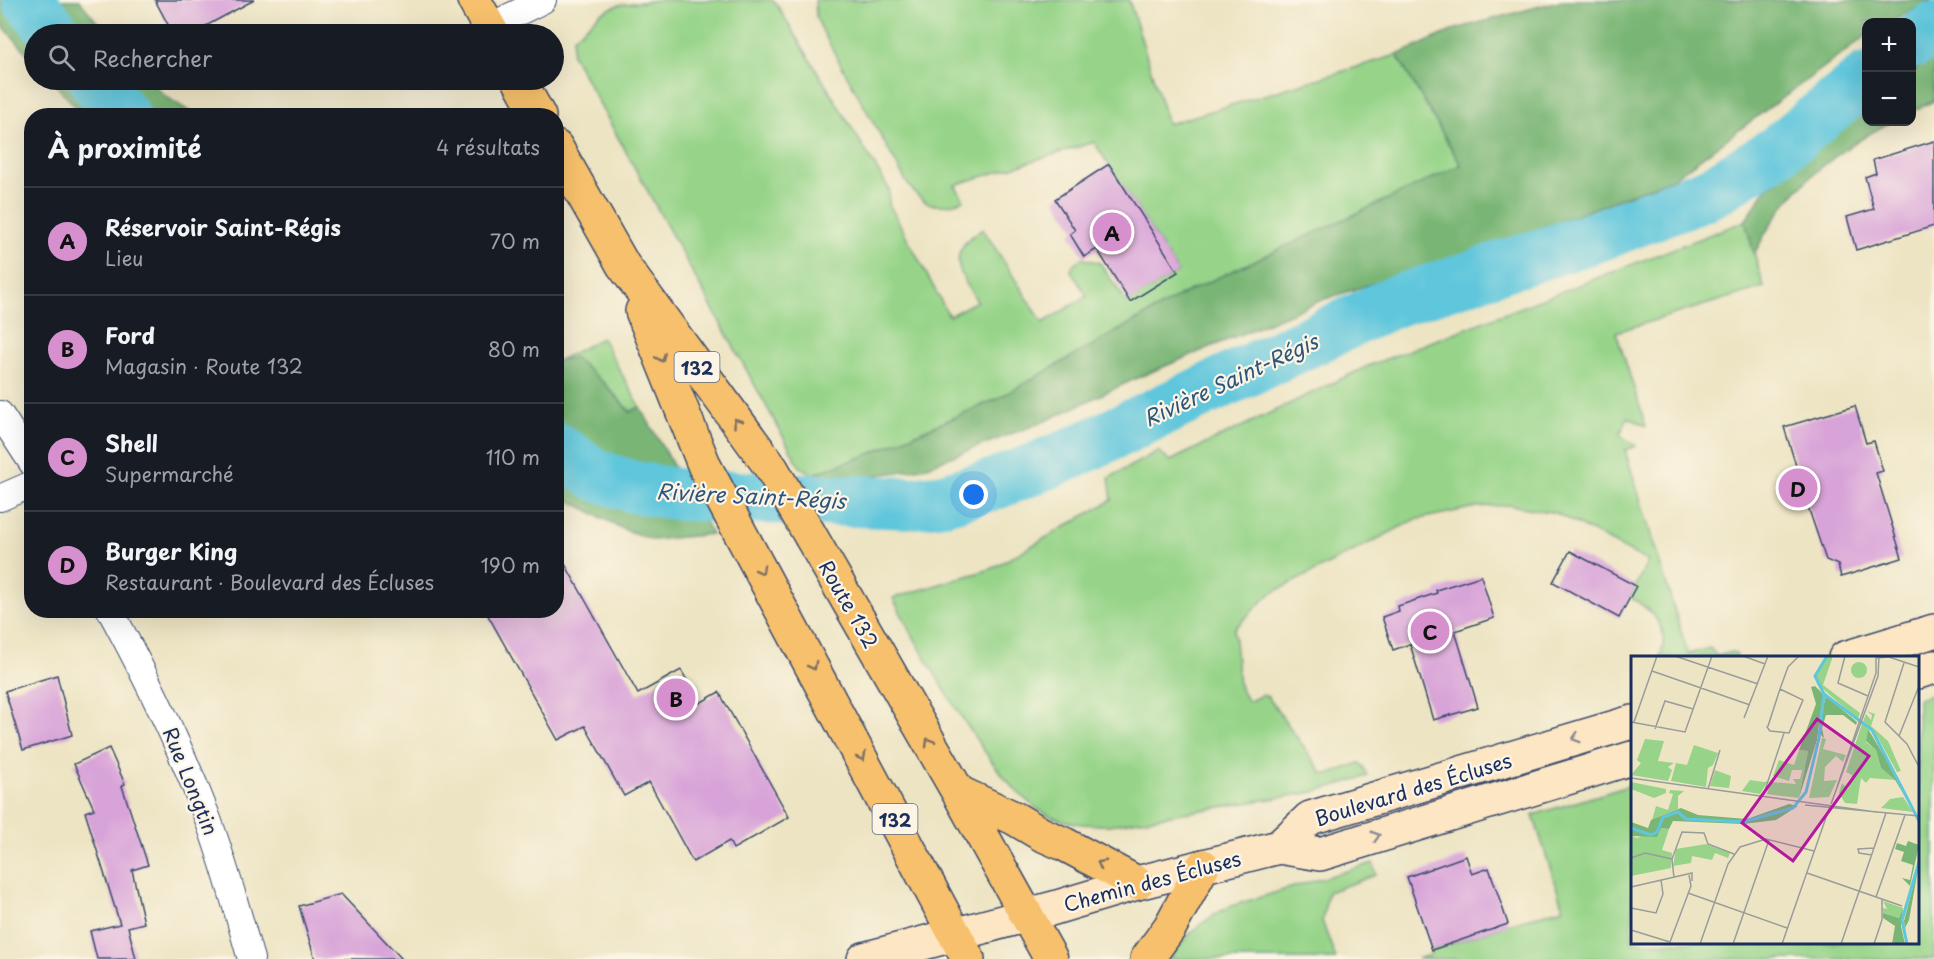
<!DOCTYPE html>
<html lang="fr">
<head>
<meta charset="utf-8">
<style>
  :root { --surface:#171b24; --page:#20242c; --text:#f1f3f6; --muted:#9ea1a6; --line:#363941; --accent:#d690ce }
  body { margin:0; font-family:"Playpen Sans",sans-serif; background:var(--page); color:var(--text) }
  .controls { position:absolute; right:18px; top:18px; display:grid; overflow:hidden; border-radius:12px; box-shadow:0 6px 24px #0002 }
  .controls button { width:54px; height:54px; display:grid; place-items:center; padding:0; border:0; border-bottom:2px solid var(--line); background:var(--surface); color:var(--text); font:30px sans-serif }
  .you { position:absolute; left:974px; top:495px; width:21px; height:21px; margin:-15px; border:4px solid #fff; border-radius:50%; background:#1a73e8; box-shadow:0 0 0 9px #1a73e833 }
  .badge { display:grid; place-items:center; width:39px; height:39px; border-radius:50%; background:var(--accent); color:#111; font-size:20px; font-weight:700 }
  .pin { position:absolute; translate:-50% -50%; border:3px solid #fff; box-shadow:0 2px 6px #0006 }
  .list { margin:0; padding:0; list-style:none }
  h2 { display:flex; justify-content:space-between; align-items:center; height:78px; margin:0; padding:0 24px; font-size:26px }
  h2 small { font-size:20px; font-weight:400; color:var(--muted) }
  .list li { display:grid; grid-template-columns:39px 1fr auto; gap:18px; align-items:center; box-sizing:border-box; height:108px; padding:0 24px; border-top:2px solid var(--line) }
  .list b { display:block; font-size:22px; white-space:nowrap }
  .list p { margin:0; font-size:20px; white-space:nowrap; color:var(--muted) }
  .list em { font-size:20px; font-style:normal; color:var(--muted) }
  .icon { flex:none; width:33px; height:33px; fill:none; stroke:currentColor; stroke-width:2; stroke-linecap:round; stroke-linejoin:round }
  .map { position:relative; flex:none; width:1934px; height:959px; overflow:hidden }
  .search { position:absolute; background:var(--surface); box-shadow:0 6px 24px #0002; left:24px; top:24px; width:540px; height:66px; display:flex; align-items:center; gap:15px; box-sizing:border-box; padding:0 21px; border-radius:33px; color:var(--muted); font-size:22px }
  .panel { position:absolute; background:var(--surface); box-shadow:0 6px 24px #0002; left:24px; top:108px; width:540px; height:510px; border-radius:24px }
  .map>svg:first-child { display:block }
</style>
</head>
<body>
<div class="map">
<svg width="1934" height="959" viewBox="0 0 1934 959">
  <rect width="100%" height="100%" fill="#fcf5e5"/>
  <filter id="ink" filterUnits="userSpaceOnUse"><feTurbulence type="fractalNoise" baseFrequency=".0167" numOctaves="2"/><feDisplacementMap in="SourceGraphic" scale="12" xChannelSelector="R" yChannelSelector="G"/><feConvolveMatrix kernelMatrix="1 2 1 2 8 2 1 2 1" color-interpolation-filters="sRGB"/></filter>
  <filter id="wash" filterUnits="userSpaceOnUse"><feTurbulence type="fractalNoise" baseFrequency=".008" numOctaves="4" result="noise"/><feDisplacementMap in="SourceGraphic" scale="24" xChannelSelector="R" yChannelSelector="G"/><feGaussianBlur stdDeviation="1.35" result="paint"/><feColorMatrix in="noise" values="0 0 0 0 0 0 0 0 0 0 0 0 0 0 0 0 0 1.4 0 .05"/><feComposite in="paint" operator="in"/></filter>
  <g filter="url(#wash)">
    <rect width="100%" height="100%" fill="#ede4c3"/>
    <!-- green -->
    <path fill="#97d489" stroke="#598274" stroke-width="1.5" d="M 656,0 L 772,0 L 777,5 L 889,189 L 889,204 L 949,316 L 977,301 C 957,270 945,251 983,229 L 1043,323 L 1087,296 L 1071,271 L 1073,265 L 1081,258 L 1100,263 L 1127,303 L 1178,272 L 1094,142 L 955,185 L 964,200 C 937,210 924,207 907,183 L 825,36 L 816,17 L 815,0 L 1129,0 L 1168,124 L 1397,55 L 1461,165 L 1185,293 L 997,399 L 867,455 L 813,474 L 800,467 L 572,54 L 573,38 L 601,13 L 618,5 Z
      M 1745,221 L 1764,287 L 1616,332 L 1646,426 L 1628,417 L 1620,435 L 1636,446 L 1625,450 L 1688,654 L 1710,648 L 1717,656 L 1732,652 L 1736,653 L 1737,657 L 1660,657 C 1671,629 1654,611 1630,597 L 1648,561 L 1556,513 L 1509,505 L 1476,507 L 1414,520 L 1270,594 L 1234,629 L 1239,686 L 1248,702 L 1262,695 L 1268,697 L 1323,774 L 1330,774 L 1359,763 L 1363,766 L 1368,776 L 1313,792 L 1109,825 C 1087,825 1066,824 1046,814 C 1011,795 981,747 959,713 C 935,675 913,638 893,598 L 991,569 L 1112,500 L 1109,478 L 1158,451 L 1170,461 L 1368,366 Z
      M 602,338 L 640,407 L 631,412 L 604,383 L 557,361 Z
      M 1934,694 L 1934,959 L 1417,959 L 1430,955 L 1432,950 L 1508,924 L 1563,908 L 1533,815 L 1632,785 L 1632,942 L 1918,942 L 1918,699 Z
      M 1373,863 L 1376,875 L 1328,892 L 1322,921 L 1336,959 L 1164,959 L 1165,957 L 1171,959 C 1183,934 1207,918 1231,906 Z"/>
    <!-- forest -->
    <path fill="#79b675" stroke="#4a726a" stroke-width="1.5" d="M 0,0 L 79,0 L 107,34 L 34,34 L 34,61 L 3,26 L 0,20 Z
      M 1562,0 L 1932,0 L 1891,22 L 1866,22 L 1866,36 L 1674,178 L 1559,222 L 1322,300 L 1137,378 L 1043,422 L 922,468 L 867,477 L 813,474 L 867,455 L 997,399 L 1185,293 L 1461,165 L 1397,55 L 1456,29 Z
      M 1934,54 L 1934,101 L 1912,111 L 1912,73 Z
      M 51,80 L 149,80 L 165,96 L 195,115 L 83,115 Z
      M 1866,111 L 1866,122 L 1891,122 C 1847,145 1803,175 1775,218 C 1767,229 1761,242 1754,254 L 1745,221 L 1766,189 Z
      M 574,357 L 604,383 L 630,412 L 640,407 L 712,534 L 653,540 L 623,529 L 557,494 L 557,361 Z"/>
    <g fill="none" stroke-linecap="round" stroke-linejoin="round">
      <!-- river -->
      <path stroke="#5fc6dc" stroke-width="52" d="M 28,0 L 56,34
        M 1912,43 L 1934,27
        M 94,80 L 124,116
        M 556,448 L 596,475 L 633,487 L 682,495 L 913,503 L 944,499 L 998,483 L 1066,456 L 1393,302 L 1601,235 L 1711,192 L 1778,150 L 1866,79"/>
    </g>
    <g id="blocks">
      <!-- building -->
      <path fill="#d8a3d8" d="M 155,0 L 254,0 L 191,34 L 173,34 Z
        M 1934,141 L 1934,226 L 1856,250 L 1847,217 L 1874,209 L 1865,177 L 1876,173 L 1873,160 Z
        M 1109,164 L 1178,272 L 1130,302 L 1097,249 L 1084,257 L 1070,234 L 1075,230 L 1055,199 Z
        M 1855,406 L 1866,443 L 1874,441 L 1883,471 L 1876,473 L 1902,558 L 1841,577 L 1838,565 L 1826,560 L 1805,498 L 1788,489 L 1798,472 L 1784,427 Z
        M 556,548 L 638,694 L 681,670 L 700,703 L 719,692 L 789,817 L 733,849 L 729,841 L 693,862 L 649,782 L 624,796 L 585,726 L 558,740 L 485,610 L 556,610 Z
        M 1570,551 L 1636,586 L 1619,618 L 1553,582 Z
        M 1481,576 L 1494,618 L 1455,631 L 1478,707 L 1433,720 L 1410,644 L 1393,650 L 1382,617 L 1399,611 L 1398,606 L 1437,593 L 1436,590 Z
        M 57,675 L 72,735 L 23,750 L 5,691 Z
        M 109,748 L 125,784 L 122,786 L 148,865 L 132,870 L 144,923 L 128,927 L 136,959 L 97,959 L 90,931 L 120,924 L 85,812 L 94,809 L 74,764 Z
        M 1466,856 L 1472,874 L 1489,868 L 1508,924 L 1432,950 L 1407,877 Z
        M 341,894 L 402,959 L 315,959 L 299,906 Z"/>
    </g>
  </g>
  <g filter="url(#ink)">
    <use href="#blocks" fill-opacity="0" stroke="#3a4a6d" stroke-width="1.5"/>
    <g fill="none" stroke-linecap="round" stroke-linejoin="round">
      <!-- street casing -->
      <g stroke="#3a4a6d" stroke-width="28">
        <path id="street" d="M 489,27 L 543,0
          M 0,414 L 32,463
          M 0,498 L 32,484
          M 110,610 C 146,676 179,744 206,814 C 224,861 237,911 251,959"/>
      </g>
      <!-- secondary casing -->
      <g stroke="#3a4a6d" stroke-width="36">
        <path id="secondary" d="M 1845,658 L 1934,631
          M 1918,672 L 1934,667
          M 1279,847 L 1310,818 L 1632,722
          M 864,959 L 1054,908 L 1137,883 L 1279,847 L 1320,854 L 1632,758"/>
      </g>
      <!-- highway casing -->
      <g stroke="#3a4a6d" stroke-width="36">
        <path id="highway" d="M 474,0 L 493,34
          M 519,80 L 539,116
          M 556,147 L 623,265 L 772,469 L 958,792 L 1051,959
          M 642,311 L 705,467 L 968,959
          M 958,792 L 1014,818 L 1041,834 L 1064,844 L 1137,883
          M 1147,959 L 1170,927 L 1203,866"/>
      </g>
      <!-- street -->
      <use href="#street" stroke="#fff" stroke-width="26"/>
      <!-- secondary -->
      <use href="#secondary" stroke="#fce6c4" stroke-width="33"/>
      <!-- highway -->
      <use href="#highway" stroke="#f7c06c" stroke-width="33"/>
    </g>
    <!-- one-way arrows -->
    <defs><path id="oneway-chevron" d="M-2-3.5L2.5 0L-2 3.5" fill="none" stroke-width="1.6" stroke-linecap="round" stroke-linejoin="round" transform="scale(1.5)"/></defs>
    <g stroke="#7e7064">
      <use href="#oneway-chevron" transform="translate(661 358) rotate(68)"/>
      <use href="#oneway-chevron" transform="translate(737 422) rotate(-126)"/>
      <use href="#oneway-chevron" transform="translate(761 570) rotate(61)"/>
      <use href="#oneway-chevron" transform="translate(813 666) rotate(62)"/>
      <use href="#oneway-chevron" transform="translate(929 742) rotate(-120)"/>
      <use href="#oneway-chevron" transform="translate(862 757) rotate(62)"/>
      <use href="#oneway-chevron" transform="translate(1101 864) rotate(-152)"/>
    </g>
    <g stroke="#8c8a91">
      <use href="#oneway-chevron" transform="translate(1576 738) rotate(163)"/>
      <use href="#oneway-chevron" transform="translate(1376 836) rotate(-17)"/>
    </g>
  </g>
  <g text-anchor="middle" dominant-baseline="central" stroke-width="4.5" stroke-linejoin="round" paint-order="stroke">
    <!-- shield labels -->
    <g fill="#fcf5e5" stroke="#5e6a86" stroke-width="1.5">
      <rect x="674.5" y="352" width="45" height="30" rx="4.5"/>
      <rect x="872.5" y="804" width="45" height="30" rx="4.5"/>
    </g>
    <g font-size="18" font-weight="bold" fill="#1b2f5e">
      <text x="697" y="367">132</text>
      <text x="895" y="819">132</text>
    </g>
    <!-- street labels -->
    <g font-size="20" fill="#1b2f5e" stroke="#fcf5e5">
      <text transform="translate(849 604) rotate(60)">Route 132</text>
      <text transform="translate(191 781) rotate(68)">Rue Longtin</text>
      <text transform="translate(1413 789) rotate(-17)">Boulevard des Écluses</text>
      <text transform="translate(1152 881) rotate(-15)">Chemin des Écluses</text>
    </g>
    <!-- water labels -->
    <g font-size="21" font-style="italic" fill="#2c557e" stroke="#fcf5e5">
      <text transform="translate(1230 379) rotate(-25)">Rivière Saint-Régis</text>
      <text transform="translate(751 495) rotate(3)">Rivière Saint-Régis</text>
    </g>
  </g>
  <!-- overview -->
  <g transform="translate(1631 656)">
    <rect width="288" height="288" fill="#ede4c3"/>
    <path d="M 197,0 L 202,0 L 192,29 L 229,57 L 227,63 L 186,28 L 185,19 ZM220 14a8 8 0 1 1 16 0a8 8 0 1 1-16 0ZM 236,55 L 244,58 L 240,70 L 257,85 L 270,115 L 266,116 L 247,82 L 232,66 L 235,58 L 240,64 L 241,59 ZM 231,68 L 237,73 L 235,86 L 245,94 L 250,112 L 264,124 L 239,122 L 235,127 L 230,122 L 226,148 L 214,147 L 208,137 L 211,127 L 217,133 L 221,119 L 215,116 ZM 191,82 L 195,83 L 192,93 L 215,99 L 212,106 L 205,100 L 194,111 L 193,125 L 206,124 L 198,141 L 178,142 ZM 14,83 L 33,85 L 27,105 L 43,107 L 37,111 L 41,114 L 37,125 L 0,119 L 10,107 L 0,100 L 6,104 ZM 63,89 L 87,97 L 82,109 L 77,112 L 75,131 L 40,125 L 45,107 L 56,109 ZM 168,94 L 177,95 L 168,142 L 136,138 L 140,126 L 165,128 L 162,123 L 169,123 L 171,114 L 161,114 L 158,125 L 142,120 L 148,104 L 163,109 ZM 84,114 L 100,120 L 98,132 L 79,130 ZM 119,124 L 133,126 L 137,125 L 129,138 L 111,135 ZM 0,126 L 35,133 L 35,137 L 23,142 L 0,133 ZM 39,134 L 53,135 L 47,140 L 47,153 L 21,164 L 25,150 L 37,154 L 42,138 L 38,137 ZM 272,141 L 282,156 L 250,152 L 259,143 ZM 30,172 L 38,173 L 31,194 L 41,197 L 40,212 L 0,220 L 0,180 L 6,182 ZM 75,188 L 99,197 L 97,202 L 84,197 L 81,204 L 61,200 L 60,207 L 42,210 L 45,193 ZM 252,245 L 272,252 L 268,262 L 252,257 L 252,252 L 256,253 Z" fill="#97d489"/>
    <path d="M 184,30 L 192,38 L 186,84 L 168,142 L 177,95 L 168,94 L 185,48 L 180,31 ZM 195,40 L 226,66 L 225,69 L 212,59 L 195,59 L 191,72 L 193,82 L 190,79 L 190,58 ZM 237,73 L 272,131 L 277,145 L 264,124 L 250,112 L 245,94 L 235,85 ZM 158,148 L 167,150 L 145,164 L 112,168 L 42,165 L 38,173 L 30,172 L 26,181 L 0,180 L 0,166 L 17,172 L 20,164 L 50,152 L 67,159 L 116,163 ZM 277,185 L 288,189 L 279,230 L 271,222 L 279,224 L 282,209 L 270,205 L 273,196 L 264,193 L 266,187 L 275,190 ZM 288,208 L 278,264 L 274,272 L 276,288 L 273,265 ZM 272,252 L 270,270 L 274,288 L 261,288 L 264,270 L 252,262 L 252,257 L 268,262 Z" fill="#79b675"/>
    <path fill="none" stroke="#5fc6dc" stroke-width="3" d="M 193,38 L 241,74 L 288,165M 0,172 L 20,179 L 26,176 L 32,161 L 47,156 L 55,163 L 112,166 L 162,152 L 175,136 L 188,82 L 193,38 L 184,20 L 196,0M 276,288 L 271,264 L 288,206"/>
    <path fill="none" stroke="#999c9b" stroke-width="1.5" d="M 44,0 L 127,28M 112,0 L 134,8M 214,0 L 207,27 L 237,40M 246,2 L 258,1 L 288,11M 273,7 L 254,66 L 276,88 L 288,111M 21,15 L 119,49M 149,33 L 172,44 L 158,77 L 139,75 L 136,71 L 137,70 L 149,33 L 157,11 L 168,0M 113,62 L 137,0M 0,66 L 54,76 L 81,0M 3,66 L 26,0M 24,73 L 34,45 L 62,53M 268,80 L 288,30M 0,122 L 245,156M 206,131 L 245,17 L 245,0M 77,133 L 89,94M 132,140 L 153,77M 200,148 L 247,20 L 248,0M 174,149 L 288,160M 241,199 L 228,197 L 227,193 L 243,192M 0,202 L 14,197 L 41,203M 176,217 L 271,250M 43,222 L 41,203 L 51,176 L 73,177 L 77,188 L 103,198M 0,231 L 61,217 L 61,225M 57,237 L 156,272M 245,241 L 274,159M 0,252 L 25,257 L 32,238 L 30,224M 0,274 L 39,286 L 60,230 L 58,219M 69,288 L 97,208 L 109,191 L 135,183 L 183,195M 102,288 L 138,184M 151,288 L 199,150M 210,288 L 255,157M 243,288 L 251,264 L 251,243"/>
    <path fill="#b5179e" fill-opacity="0.15" stroke="#b5179e" stroke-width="3" d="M 186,63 L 238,100 L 162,205 L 111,167 Z"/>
    <rect width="288" height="288" fill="none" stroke="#1b2f5e" stroke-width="3"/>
  </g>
</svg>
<div class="controls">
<button>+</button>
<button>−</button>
</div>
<div class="you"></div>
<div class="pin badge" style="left:1112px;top:232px">A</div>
<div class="pin badge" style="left:676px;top:698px">B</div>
<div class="pin badge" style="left:1430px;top:631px">C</div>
<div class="pin badge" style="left:1798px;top:488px">D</div>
<div class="search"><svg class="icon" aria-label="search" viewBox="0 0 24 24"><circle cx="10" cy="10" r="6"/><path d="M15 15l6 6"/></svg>Rechercher</div>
<section class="panel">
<h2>À proximité<small>4 résultats</small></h2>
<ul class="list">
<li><span class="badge">A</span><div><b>Réservoir Saint-Régis</b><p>Lieu</p></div><em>70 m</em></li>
<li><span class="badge">B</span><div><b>Ford</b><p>Magasin · Route 132</p></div><em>80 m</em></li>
<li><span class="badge">C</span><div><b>Shell</b><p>Supermarché</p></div><em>110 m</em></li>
<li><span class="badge">D</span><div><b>Burger King</b><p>Restaurant · Boulevard des Écluses</p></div><em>190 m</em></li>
</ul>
</section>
</div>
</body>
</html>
